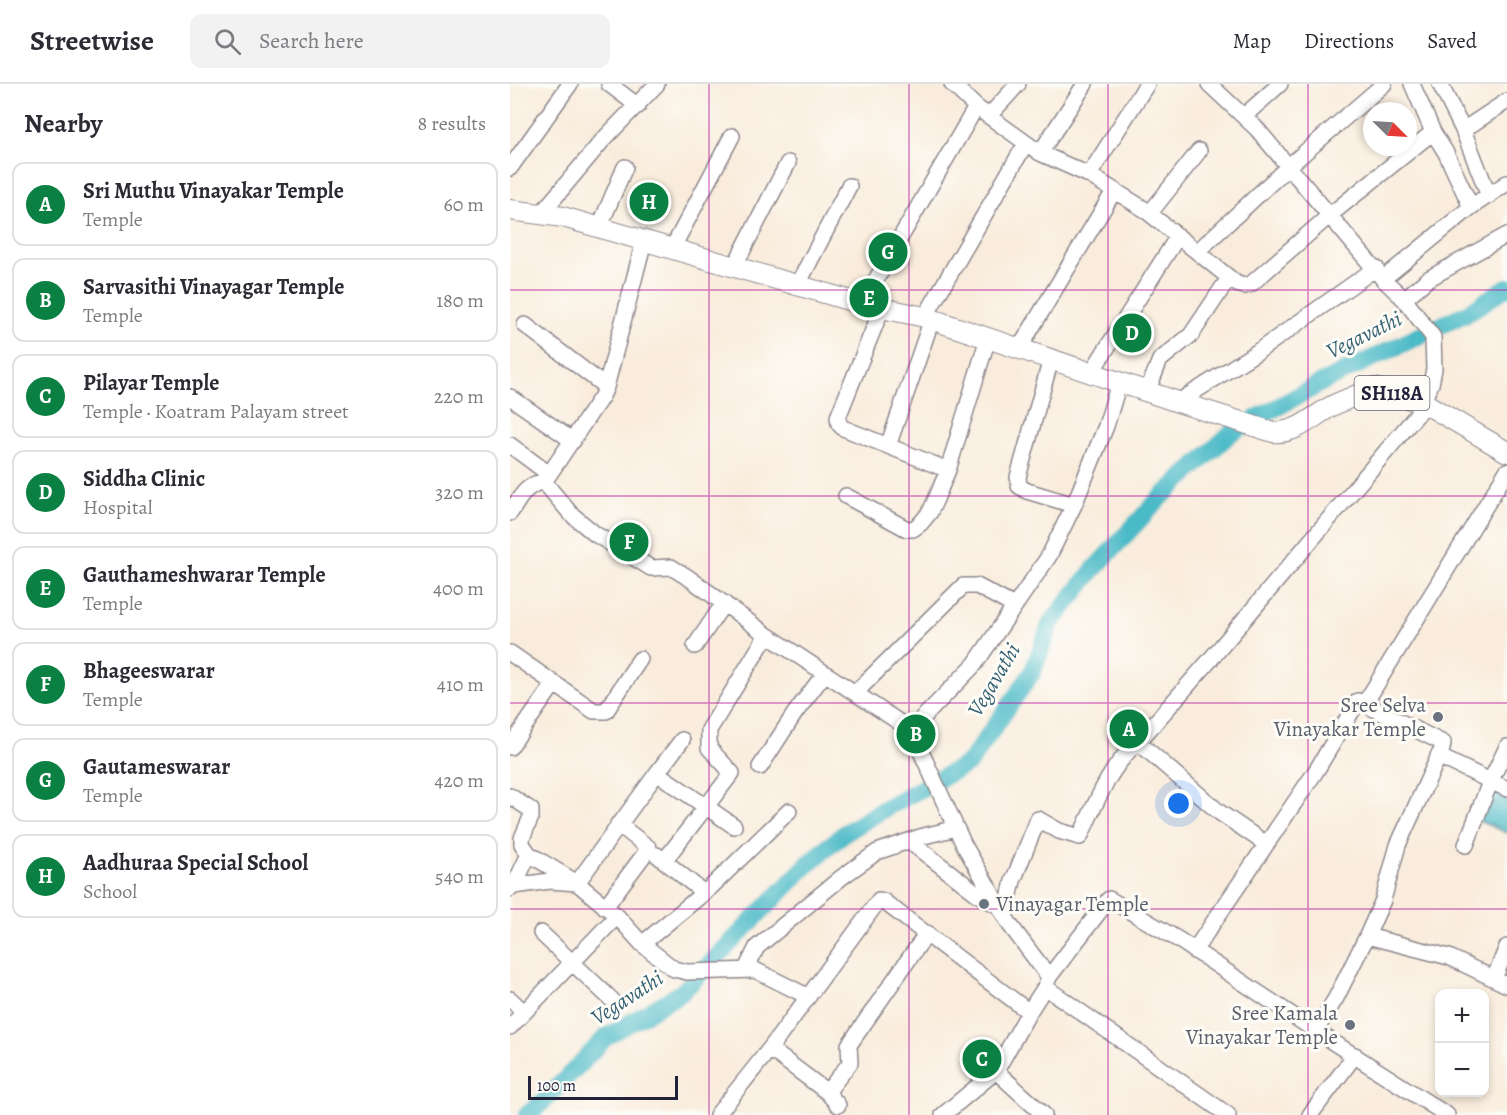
<!DOCTYPE html>
<html lang="en">
<head>
<meta charset="utf-8">
<style>
  :root { --surface:#fff; --page:#f2f2f3; --text:#2b2b33; --muted:#7c7c81; --line:#e1e1e2; --accent:#0b8043 }
  body { margin:0; font-family:Alegreya,serif; background:var(--page); color:var(--text) }
  .controls { position:absolute; right:18px; bottom:18px; display:grid; overflow:hidden; border-radius:12px; box-shadow:0 3px 9px #0003 }
  .controls button { width:54px; height:54px; display:grid; place-items:center; padding:0; border:0; border-bottom:2px solid var(--line); background:var(--surface); color:var(--text); font:30px sans-serif }
  .compass { position:absolute; left:853px; top:18px; width:54px; height:54px; border-radius:50%; background:var(--surface); box-shadow:0 3px 9px #0003; rotate:114deg }
  .scale { position:absolute; left:18px; bottom:15px; width:150px; box-sizing:border-box; padding-left:6px; border:3px solid #22223b; border-top:0; font-size:16px; line-height:21px; white-space:nowrap; color:#22223b; -webkit-text-stroke:4px #fdfcf7; paint-order:stroke }
  .you { position:absolute; left:669px; top:720px; width:21px; height:21px; margin:-15px; border:4px solid #fff; border-radius:50%; background:#1a73e8; box-shadow:0 0 0 9px #1a73e833 }
  .badge { display:grid; place-items:center; width:39px; height:39px; border-radius:50%; background:var(--accent); color:#fff; font-size:20px; font-weight:700 }
  .pin { position:absolute; translate:-50% -50%; border:3px solid #fff; box-shadow:0 2px 6px #0006 }
  .list { margin:0; padding:0; list-style:none }
  h2 { display:flex; justify-content:space-between; align-items:center; height:78px; margin:0; padding:0 24px; font-size:26px }
  h2 small { font-size:20px; font-weight:400; color:var(--muted) }
  .list li { display:grid; grid-template-columns:39px 1fr auto; gap:18px; align-items:center; box-sizing:border-box; height:84px; margin:0 12px 12px; padding:0 12px; border:2px solid var(--line); border-radius:12px }
  .list b { display:block; font-size:22px; white-space:nowrap }
  .list p { margin:0; font-size:20px; white-space:nowrap; color:var(--muted) }
  .list em { font-size:20px; font-style:normal; color:var(--muted) }
  .icon { flex:none; width:33px; height:33px; fill:none; stroke:currentColor; stroke-width:2; stroke-linecap:round; stroke-linejoin:round }
  .map { position:relative; flex:none; width:997px; height:1031px; overflow:hidden }
  header { display:flex; align-items:center; gap:36px; box-sizing:border-box; height:84px; padding:0 30px; background:var(--surface); border-bottom:2px solid var(--line) }
  header strong { font-size:28px }
  nav { display:flex; gap:33px; margin-inline-start:auto; font-size:21px }
  .search { width:420px; height:54px; background:var(--page); display:flex; align-items:center; gap:15px; box-sizing:border-box; padding:0 21px; border-radius:12px; color:var(--muted); font-size:22px }
  main { display:flex }
  aside { flex:1; background:var(--surface) }
  .map>svg:first-child { display:block }
</style>
</head>
<body>
<header>
<strong>Streetwise</strong>
<div class="search"><svg class="icon" aria-label="search" viewBox="0 0 24 24"><circle cx="10" cy="10" r="6"/><path d="M15 15l6 6"/></svg>Search here</div>
<nav><a>Map</a><a>Directions</a><a>Saved</a></nav>
</header>
<main>
<aside>
<h2>Nearby<small>8 results</small></h2>
<ul class="list">
<li><span class="badge">A</span><div><b>Sri Muthu Vinayakar Temple</b><p>Temple</p></div><em>60 m</em></li>
<li><span class="badge">B</span><div><b>Sarvasithi Vinayagar Temple</b><p>Temple</p></div><em>180 m</em></li>
<li><span class="badge">C</span><div><b>Pilayar Temple</b><p>Temple · Koatram Palayam street</p></div><em>220 m</em></li>
<li><span class="badge">D</span><div><b>Siddha Clinic</b><p>Hospital</p></div><em>320 m</em></li>
<li><span class="badge">E</span><div><b>Gauthameshwarar Temple</b><p>Temple</p></div><em>400 m</em></li>
<li><span class="badge">F</span><div><b>Bhageeswarar</b><p>Temple</p></div><em>410 m</em></li>
<li><span class="badge">G</span><div><b>Gautameswarar</b><p>Temple</p></div><em>420 m</em></li>
<li><span class="badge">H</span><div><b>Aadhuraa Special School</b><p>School</p></div><em>540 m</em></li>
</ul>
</aside>
<div class="map">
<svg width="997" height="1031" viewBox="0 0 997 1031">
  <defs>
    <pattern id="water-ripples" width="26" height="14" patternUnits="userSpaceOnUse" patternTransform="scale(1.5)"><rect width="26" height="14" fill="#4cbac7"/><path d="M2 4q2-2 4 0t4 0M15 11q2-2 4 0t4 0" fill="none" stroke="#3f97a3"/></pattern>
  </defs>
  <rect width="100%" height="100%" fill="#fdfcf7"/>
  <filter id="ink" filterUnits="userSpaceOnUse"><feTurbulence type="fractalNoise" baseFrequency=".0167" numOctaves="2"/><feDisplacementMap in="SourceGraphic" scale="12" xChannelSelector="R" yChannelSelector="G"/><feConvolveMatrix kernelMatrix="1 2 1 2 8 2 1 2 1" color-interpolation-filters="sRGB"/></filter>
  <filter id="wash" filterUnits="userSpaceOnUse"><feTurbulence type="fractalNoise" baseFrequency=".008" numOctaves="4" result="noise"/><feDisplacementMap in="SourceGraphic" scale="24" xChannelSelector="R" yChannelSelector="G"/><feGaussianBlur stdDeviation="1.35" result="paint"/><feColorMatrix in="noise" values="0 0 0 0 0 0 0 0 0 0 0 0 0 0 0 0 0 1.4 0 .05"/><feComposite in="paint" operator="in"/></filter>
  <g filter="url(#wash)">
    <rect width="100%" height="100%" fill="#f9ecdc"/>
    <!-- water -->
    <path fill="url(#water-ripples)" stroke="#376e81" stroke-width="1.5" d="M 983,707 L 997,714 L 997,749 L 969,737 Z"/>
    <g fill="none" stroke-linecap="round" stroke-linejoin="round">
      <!-- river -->
      <path stroke="#4cbac7" stroke-width="18" d="M 17,1031 L 36,1015 L 96,953 L 171,909 L 299,779 L 335,749 L 377,723 L 459,679 L 522,589 L 541,539 L 584,485 L 647,417 L 722,348 L 813,298 L 959,228 L 997,203"/>
    </g>
  </g>
  <g filter="url(#ink)">
    <g fill="none" stroke-linecap="round" stroke-linejoin="round">
      <!-- minor casing -->
      <g stroke="#8e878c" stroke-width="18">
        <path id="minor" d="M 99,0 L 128,22
          M 442,0 L 466,23
          M 699,0 L 747,45 L 873,195 L 894,215 L 923,253 L 924,285 L 921,300 L 912,319
          M 902,0 L 923,48 L 936,69 L 961,123 L 997,99
          M 930,0 L 953,46 L 979,112
          M 479,32 L 508,0
          M 734,32 L 770,0
          M 953,46 L 997,17
          M 530,69 L 575,0
          M 0,84 L 60,0
          M 579,91 L 637,0
          M 640,129 L 689,67
          M 31,130 L 92,57 L 147,0
          M 89,144 L 115,83
          M 162,165 L 222,52
          M 688,167 L 779,82 L 874,0
          M 224,183 L 278,79
          M 873,195 L 961,123
          M 287,202 L 339,102
          M 894,215 L 918,195 L 997,151
          M 352,220 L 466,23 L 530,69 L 579,91 L 634,125 L 727,200 L 734,202 L 741,200 L 820,131 L 923,48
          M 372,224 L 328,333 L 329,340 L 333,344 L 438,386
          M 415,233 L 516,59
          M 15,241 L 96,303
          M 509,265 L 604,107
          M 541,275 L 508,393 L 509,402 L 517,407 L 564,421
          M 581,289 L 668,152
          M 637,308 L 650,276 L 681,251 L 719,194
          M 0,313 L 63,357
          M 668,318 L 747,268 L 866,184
          M 0,361 L 39,390
          M 378,362 L 422,235
          M 34,398 L 92,312 L 96,303 L 134,157
          M 336,412 L 397,445 L 403,445 L 411,439 L 420,428 L 426,415 L 438,386 L 478,254
          M 0,429 C 9,416 16,399 34,398 L 61,430 L 85,450 L 141,484 L 161,483 L 179,494 L 257,551 L 401,646 L 454,761 L 500,841 L 539,893
          M 185,562 L 214,519
          M 0,569 L 84,627 L 96,627 L 130,575
          M 345,609 L 453,502 L 467,502 L 504,522
          M 401,646 L 465,580 L 539,472 L 564,421 L 596,342 L 609,299
          M 0,663 L 44,600
          M 928,672 L 997,705
          M 250,683 L 285,629 L 315,589
          M 147,689 L 172,656
          M 0,712 L 21,726 L 21,733 L 12,754 L 12,760 L 19,770 L 67,799 L 107,832 L 132,860 L 164,885 L 177,888 L 245,886 L 297,912
          M 399,757 L 469,811 L 490,823
          M 756,760 L 709,728 L 628,658 L 700,576 L 916,320
          M 956,761 L 980,698 L 997,663
          M 147,771 L 194,809
          M 154,777 L 222,689 L 199,664 L 199,646 L 257,551
          M 4,802 L 19,770
          M 0,805 L 4,802 L 40,797 L 67,799 L 147,689 L 224,742
          M 95,823 L 139,764 L 108,740
          M 495,831 L 503,797 L 528,735 L 549,747 L 570,753 C 586,719 599,683 628,658
          M 31,849 L 102,916
          M 857,852 L 939,873 L 997,901
          M 132,860 L 201,803 L 279,727
          M 684,867 L 806,687 L 848,617 L 854,620 L 860,611 L 997,387
          M 236,885 L 247,863 L 332,793 L 367,768 L 410,753 L 446,744
          M 984,895 L 997,863
          M 535,903 L 718,1031
          M 0,915 L 14,928
          M 0,943 L 107,832
          M 806,946 L 826,914 L 857,852 L 873,816 L 888,761 L 932,665 L 933,659 L 854,620
          M 260,965 L 317,1008 L 328,1021
          M 486,987 L 534,1031
          M 317,1008 L 340,979 L 339,961 L 417,849
          M 207,1031 L 262,962 L 369,816 L 373,817 L 519,928
          M 433,1031 L 486,987 L 519,928 L 535,903 L 539,893 L 599,815 L 669,856 L 815,953 L 937,1031
          M 800,1031 L 845,971"/>
      </g>
      <!-- major casing -->
      <g stroke="#8e878c" stroke-width="22">
        <path id="major" d="M 0,126 L 53,133 L 352,220 L 415,233 L 668,318 L 763,348 C 789,350 804,330 826,320 C 839,314 852,309 865,304 L 916,320 L 997,368"/>
      </g>
      <!-- minor -->
      <use href="#minor" stroke="#fff" stroke-width="15"/>
      <!-- major -->
      <use href="#major" stroke="#fff" stroke-width="20"/>
    </g>
  </g>
  <!-- grid -->
  <path fill="none" stroke="#b5179e" stroke-width="1.5" stroke-opacity="0.55" d="M 199,0 L 199,1031M 399,0 L 399,1031M 598,0 L 598,1031M 798,0 L 798,1031M 0,206 L 997,206M 0,412 L 997,412M 0,619 L 997,619M 0,825 L 997,825"/>
  <!-- markers -->
  <g fill="#6b7280" stroke="#fdfcf7" stroke-width="2">
    <circle cx="928" cy="633" r="6"/>
    <circle cx="474" cy="820" r="6"/>
    <circle cx="840" cy="941" r="6"/>
  </g>
  <g text-anchor="middle" dominant-baseline="central" stroke-width="6" stroke-linejoin="round" paint-order="stroke">
    <!-- shield labels -->
    <rect fill="#fdfcf7" stroke="#646373" stroke-width="1.5" x="844.5" y="292" width="75" height="34" rx="4.5"/>
    <g font-size="20" font-weight="bold" fill="#22223b">
      <text x="882" y="309">SH118A</text>
    </g>
    <!-- worship labels -->
    <g font-size="21" fill="#5b616d" stroke="#fdfcf7" text-anchor="end">
      <text x="916" y="621">Sree Selva<tspan x="916" dy="24">Vinayakar Temple</tspan></text>
      <text x="486" y="820" text-anchor="start">Vinayagar Temple</text>
      <text x="828" y="929">Sree Kamala<tspan x="828" dy="24">Vinayakar Temple</tspan></text>
    </g>
    <!-- water labels -->
    <g font-size="22" font-style="italic" fill="#335f73" stroke="#fdfcf7">
      <text transform="translate(854 251) rotate(-26)">Vegavathi</text>
      <text transform="translate(484 596) rotate(-59)">Vegavathi</text>
      <text transform="translate(117 914) rotate(-33)">Vegavathi</text>
    </g>
  </g>
</svg>
<div class="controls">
<button>+</button>
<button>−</button>
</div>
<svg class="compass" viewBox="-18 -18 36 36"><path d="M0-13l5 13h-10z" fill="#e53935"/><path d="M0 13l5-13h-10z" fill="#7c7c81"/></svg>
<div class="scale">100 m</div>
<div class="you"></div>
<div class="pin badge" style="left:619px;top:645px">A</div>
<div class="pin badge" style="left:406px;top:650px">B</div>
<div class="pin badge" style="left:472px;top:975px">C</div>
<div class="pin badge" style="left:622px;top:249px">D</div>
<div class="pin badge" style="left:359px;top:214px">E</div>
<div class="pin badge" style="left:119px;top:458px">F</div>
<div class="pin badge" style="left:378px;top:168px">G</div>
<div class="pin badge" style="left:139px;top:118px">H</div>
</div>
</main>
</body>
</html>
